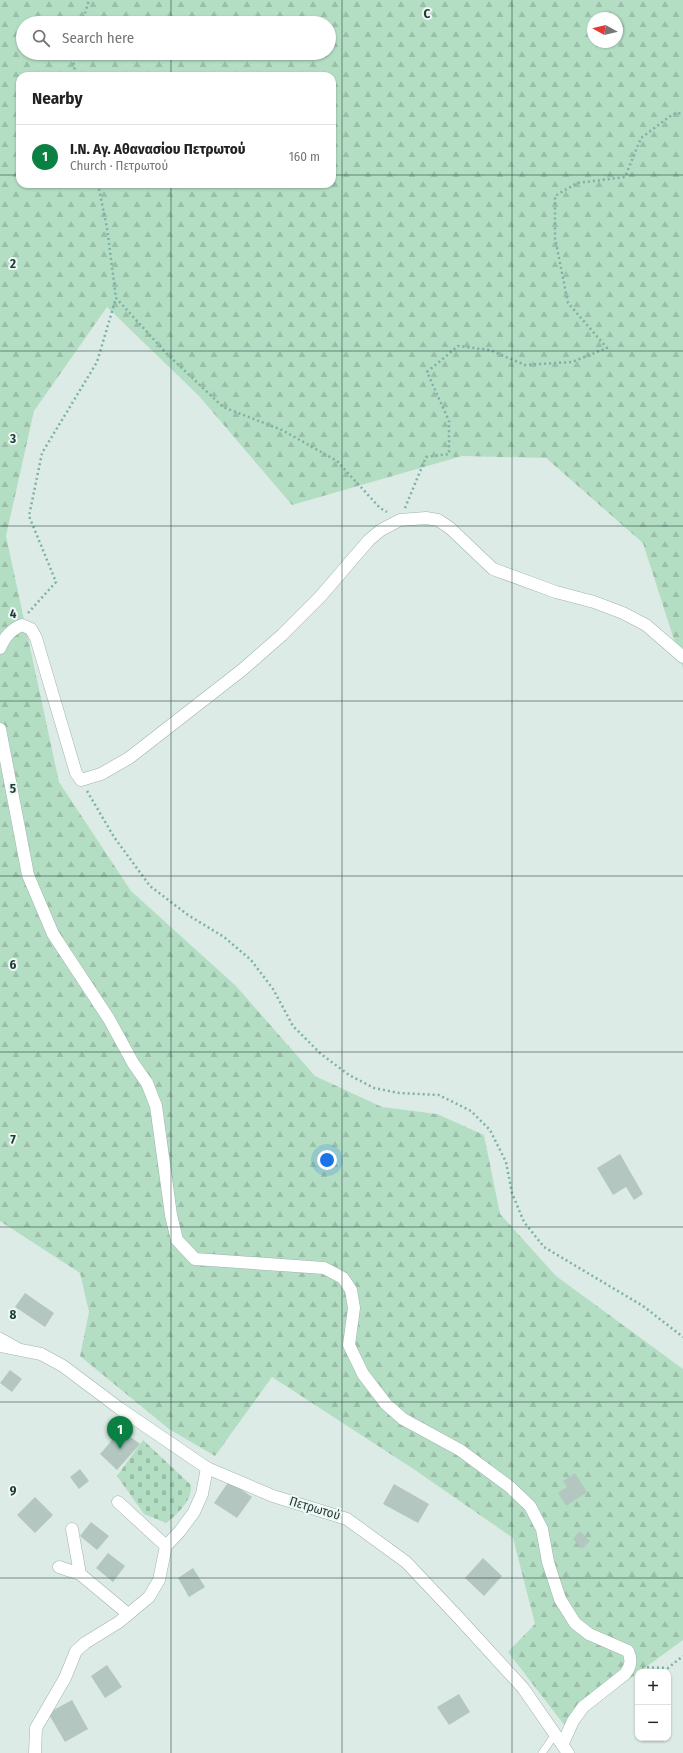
<!DOCTYPE html>
<html lang="en">
<head>
<meta charset="utf-8">
<style>
  :root { --surface:#fff; --page:#f2f2f2; --text:#222; --muted:#767676; --line:#e0e0e0; --accent:#0b8043 }
  body { margin:0; font-family:"Fira Sans Condensed",sans-serif; background:var(--page); color:var(--text) }
  .controls { position:absolute; right:12px; bottom:12px; display:grid; overflow:hidden; border-radius:8px; box-shadow:0 1px 3px #0004 }
  .controls button { width:36px; height:36px; display:grid; place-items:center; padding:0; border:0; border-bottom:1px solid var(--line); background:var(--surface); color:var(--text); font:20px sans-serif }
  .compass { position:absolute; left:587px; top:12px; width:36px; height:36px; border-radius:50%; background:var(--surface); box-shadow:0 1px 3px #0004; rotate:278deg }
  .you { position:absolute; left:327px; top:1160px; width:14px; height:14px; margin:-10px; border:3px solid #fff; border-radius:50%; background:#1a73e8; box-shadow:0 0 0 6px #1a73e833 }
  .badge { display:grid; place-items:center; width:26px; height:26px; border-radius:50%; background:var(--accent); color:#fff; font-size:13px; font-weight:700 }
  .pin { position:absolute; translate:-50% -33px; filter:drop-shadow(0 1px 2px #0008) }
  .pin::after { content:''; position:absolute; top:21px; width:14px; height:12px; background:inherit; clip-path:polygon(0 0,100% 0,50% 100%) }
  .list { margin:0; padding:0; list-style:none }
  h2 { display:flex; justify-content:space-between; align-items:center; height:52px; margin:0; padding:0 16px; font-size:17px }
  h2 small { font-size:13px; font-weight:400; color:var(--muted) }
  .list li { display:grid; grid-template-columns:26px 1fr auto; gap:12px; align-items:center; box-sizing:border-box; height:64px; padding:0 16px; border-top:1px solid var(--line) }
  .list b { display:block; font-size:15px; white-space:nowrap }
  .list p { margin:0; font-size:13px; white-space:nowrap; color:var(--muted) }
  .list em { font-size:13px; font-style:normal; color:var(--muted) }
  .icon { flex:none; width:22px; height:22px; fill:none; stroke:currentColor; stroke-width:2; stroke-linecap:round; stroke-linejoin:round }
  .map { position:relative; flex:none; width:683px; height:1753px; overflow:hidden }
  .search { position:absolute; background:var(--surface); box-shadow:0 1px 3px #0004; left:16px; top:16px; width:320px; height:44px; display:flex; align-items:center; gap:10px; box-sizing:border-box; padding:0 14px; border-radius:22px; color:var(--muted); font-size:15px }
  .panel { position:absolute; background:var(--surface); box-shadow:0 1px 3px #0004; left:16px; top:72px; width:320px; height:116px; border-radius:12px }
  .map>svg:first-child { display:block }
</style>
</head>
<body>
<div class="map">
<svg width="683" height="1753" viewBox="0 0 683 1753">
  <defs>
    <pattern id="forest-firs" width="22" height="20" patternUnits="userSpaceOnUse"><rect width="22" height="20" fill="#b4dec4"/><path d="M5 1l3.5 6h-7zM16 11l3.5 6h-7z" fill="#9abfa9"/></pattern>
    <pattern id="cemetery-stones" width="16" height="16" patternUnits="userSpaceOnUse"><rect width="16" height="16" fill="#b4dec4"/><path d="M2 7V4a2 2 0 0 1 4 0v3zM10 15v-3a2 2 0 0 1 4 0v3z" fill="#9abfa9"/></pattern>
  </defs>
  <rect width="100%" height="100%" fill="#ddebe6"/>
  <!-- forest -->
  <path fill="url(#forest-firs)" fill-rule="evenodd" d="M 0,0 L 683,0 L 683,668 L 643,543 L 546,458 L 462,456 L 292,505 L 199,396 L 107,307 L 34,411 L 6,536 L 59,782 L 131,891 L 236,986 L 315,1076 L 382,1107 L 437,1114 L 484,1135 L 500,1214 L 556,1276 L 683,1369 L 683,1640 L 565,1726 L 508,1652 L 535,1624 L 513,1538 L 415,1470 L 272,1377 L 215,1456 L 169,1429 L 80,1356 L 89,1312 L 80,1273 L 0,1221 ZM 593,18 L 617,18 L 617,42 L 593,42 ZM 23,23 L 329,23 L 329,53 L 23,53 ZM 20,76 L 332,76 L 332,184 L 20,184 Z"/>
  <!-- cemetery -->
  <path fill="url(#cemetery-stones)" d="M 143,1440 L 191,1485 C 193,1499 177,1515 166,1523 L 144,1514 L 117,1476 Z"/>
  <!-- building -->
  <path fill="#b3c6c0" d="M 620,1154 L 643,1194 L 634,1200 L 626,1187 L 613,1195 L 597,1168 Z
    M 25,1293 L 54,1313 L 45,1327 L 15,1307 Z
    M 10,1370 L 22,1379 L 12,1392 L 0,1383 Z
    M 121,1430 L 140,1444 L 117,1470 L 100,1454 Z
    M 80,1469 L 89,1481 L 79,1489 L 70,1477 Z
    M 575,1473 L 587,1492 L 566,1506 L 558,1493 L 567,1487 L 563,1481 Z
    M 229,1481 L 252,1497 L 237,1518 L 214,1503 Z
    M 394,1484 L 429,1504 L 418,1523 L 383,1504 Z
    M 35,1497 L 53,1515 L 35,1533 L 17,1515 Z
    M 91,1522 L 109,1536 L 97,1550 L 80,1536 Z
    M 580,1531 L 590,1541 L 582,1549 L 573,1539 Z
    M 108,1553 L 125,1566 L 113,1582 L 96,1568 Z
    M 483,1558 L 502,1576 L 484,1596 L 465,1578 Z
    M 193,1568 L 205,1587 L 189,1597 L 178,1578 Z
    M 107,1665 L 122,1687 L 105,1698 L 91,1676 Z
    M 459,1694 L 470,1712 L 449,1725 L 437,1707 Z
    M 72,1700 L 88,1729 L 65,1742 L 48,1713 Z"/>
  <g fill="none" stroke-linecap="round" stroke-linejoin="round">
    <!-- service casing -->
    <g stroke="#a0b3ae" stroke-width="8">
      <path id="service" d="M 0,1336 L 18,1346
        M 542,1753 L 556,1733"/>
    </g>
    <!-- minor casing -->
    <g stroke="#a0b3ae" stroke-width="13">
      <path id="minor" d="M 118,1502 L 166,1546
        M 72,1529 L 80,1574 L 128,1614
        M 59,1567 L 80,1574
        M 35,1753 L 36,1728 L 65,1678 L 76,1651 L 85,1643 L 119,1622 L 149,1597 L 159,1580 L 166,1546 L 180,1531 L 194,1512 L 202,1494 L 207,1468"/>
    </g>
    <!-- tertiary casing -->
    <g stroke="#a0b3ae" stroke-width="13">
      <path id="tertiary" d="M 0,648 C 5,637 10,630 22,625 L 31,629 L 36,638 L 76,773 L 81,780 L 101,774 L 129,758 L 242,670 L 282,635 L 320,597 L 369,540 L 381,530 L 400,520 L 426,518 L 438,520 L 450,528 L 493,569 L 556,592 L 594,602 L 623,613 L 646,625 L 683,657
        M 0,729 L 28,875 L 53,934 L 109,1019 L 133,1063 L 147,1083 L 156,1106 L 171,1215 L 177,1240 L 195,1259 L 324,1268 L 343,1278 L 351,1290 L 354,1308 L 349,1345 L 363,1374 L 386,1404 L 403,1419 L 460,1450 L 510,1487 L 530,1506 L 542,1529 L 548,1562 L 560,1599 L 575,1623 L 589,1634 L 628,1651 C 632,1660 631,1666 625,1674 L 583,1707 L 573,1721 L 563,1743
        M 0,1346 L 41,1354 L 63,1366 L 119,1408 L 207,1468 L 273,1496 L 347,1519 L 406,1562 L 458,1617 L 523,1688 L 568,1753"/>
    </g>
    <!-- path -->
    <path stroke="#7bb1a6" stroke-width="2.5" stroke-dasharray="2 3" stroke-linecap="butt" d="M 82,23 L 89,0
      M 73,53 L 72,56 L 76,76
      M 98,184 L 107,228 L 116,298 L 167,354 L 223,407 L 282,430 L 337,461 L 380,508 L 387,512
      M 405,508 L 426,457 L 449,454 L 449,421 L 427,372 L 458,346 L 490,350 L 525,365 L 572,362 L 607,348 L 568,303 L 555,238 L 555,196 L 577,183 L 625,177 L 641,138 L 673,114 L 683,113
      M 28,613 L 56,582 L 29,516 L 42,453 L 97,362 L 116,298
      M 87,791 L 114,837 L 150,886 L 188,915 L 224,937 L 251,960 L 273,989 L 293,1026 L 321,1054 L 349,1075 L 374,1088 L 399,1093 L 439,1095 L 471,1111 L 490,1130 L 506,1162 L 512,1193 L 524,1222 L 544,1247 L 643,1306 L 683,1337
      M 642,1667 L 668,1668 L 683,1656"/>
    <!-- service -->
    <use href="#service" stroke="#fff" stroke-width="7"/>
    <!-- minor -->
    <use href="#minor" stroke="#fff" stroke-width="12"/>
    <!-- tertiary -->
    <use href="#tertiary" stroke="#fff" stroke-width="12"/>
  </g>
  <!-- grid -->
  <path fill="none" stroke="#1e3c37" stroke-width="1" stroke-opacity="0.55" d="M 171,0 L 171,23M 342,0 L 342,1753M 512,0 L 512,1753M 171,53 L 171,76M 0,175 L 20,175M 332,175 L 683,175M 171,184 L 171,1753M 0,351 L 683,351M 0,526 L 683,526M 0,701 L 683,701M 0,876 L 683,876M 0,1052 L 683,1052M 0,1227 L 683,1227M 0,1402 L 683,1402M 0,1578 L 683,1578"/>
  <g text-anchor="middle" dominant-baseline="central" stroke-width="4" stroke-linejoin="round" paint-order="stroke">
    <!-- street labels -->
    <g font-size="13" fill="#1e3c37" stroke="#eef7f4">
      <text transform="translate(315 1508) rotate(17)">Πετρωτού</text>
    </g>
  </g>
  <g font-size="13" text-anchor="middle" font-weight="bold" fill="#1e3c37" stroke="#eef7f4" stroke-width="4" stroke-linejoin="round" paint-order="stroke">
    <text x="427" y="18">C</text>
    <text x="13" y="268">2</text>
    <text x="13" y="443">3</text>
    <text x="13" y="618">4</text>
    <text x="13" y="793">5</text>
    <text x="13" y="969">6</text>
    <text x="13" y="1144">7</text>
    <text x="13" y="1319">8</text>
    <text x="13" y="1495">9</text>
  </g>
</svg>
<div class="controls">
<button>+</button>
<button>−</button>
</div>
<svg class="compass" viewBox="-18 -18 36 36"><path d="M0-13l5 13h-10z" fill="#e53935"/><path d="M0 13l5-13h-10z" fill="#767676"/></svg>
<div class="you"></div>
<div class="pin badge" style="left:120px;top:1449px">1</div>
<div class="search"><svg class="icon" aria-label="search" viewBox="0 0 24 24"><circle cx="10" cy="10" r="6"/><path d="M15 15l6 6"/></svg>Search here</div>
<section class="panel">
<h2>Nearby<small></small></h2>
<ul class="list">
<li><span class="badge">1</span><div><b>Ι.Ν. Αγ. Αθανασίου Πετρωτού</b><p>Church · Πετρωτού</p></div><em>160 m</em></li>
</ul>
</section>
</div>
</body>
</html>
